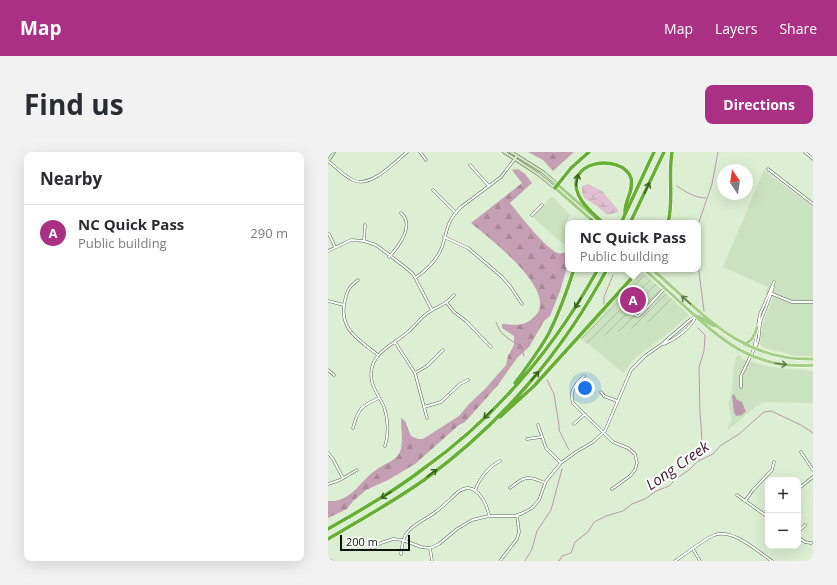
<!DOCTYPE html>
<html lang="en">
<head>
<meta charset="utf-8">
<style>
  :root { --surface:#fff; --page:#f2f2f3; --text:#2b2b33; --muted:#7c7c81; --line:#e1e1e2; --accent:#aa3083 }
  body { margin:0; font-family:"Open Sans",sans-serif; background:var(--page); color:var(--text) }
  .controls { position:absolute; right:12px; bottom:12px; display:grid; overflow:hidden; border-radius:8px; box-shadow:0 4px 16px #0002 }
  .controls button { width:36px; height:36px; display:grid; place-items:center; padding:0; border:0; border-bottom:1px solid var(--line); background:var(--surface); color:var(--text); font:20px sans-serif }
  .compass { position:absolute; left:389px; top:12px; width:36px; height:36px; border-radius:50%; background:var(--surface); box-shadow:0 4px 16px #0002; rotate:347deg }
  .scale { position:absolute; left:12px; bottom:10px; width:70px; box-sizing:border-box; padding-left:4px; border:2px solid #0e140b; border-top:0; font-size:11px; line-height:14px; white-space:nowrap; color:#0e140b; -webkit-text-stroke:3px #fff; paint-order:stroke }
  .you { position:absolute; left:257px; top:236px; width:14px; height:14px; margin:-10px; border:3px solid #fff; border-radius:50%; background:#1a73e8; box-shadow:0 0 0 6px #1a73e833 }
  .badge { display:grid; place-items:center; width:26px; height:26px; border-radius:50%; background:var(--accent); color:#fff; font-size:13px; font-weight:700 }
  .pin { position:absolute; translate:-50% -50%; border:2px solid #fff; box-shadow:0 1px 4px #0006 }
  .popup { position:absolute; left:237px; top:68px; width:136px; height:52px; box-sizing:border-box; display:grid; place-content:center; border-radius:8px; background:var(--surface); filter:drop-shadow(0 1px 3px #0005); font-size:13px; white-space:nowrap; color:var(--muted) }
  .popup b { font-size:15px; color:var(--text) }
  .popup::after { content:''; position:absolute; left:50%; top:100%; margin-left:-8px; border:8px solid transparent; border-top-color:var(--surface) }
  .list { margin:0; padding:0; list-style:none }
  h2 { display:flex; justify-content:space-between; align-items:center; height:52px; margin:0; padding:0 16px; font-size:17px }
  h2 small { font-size:13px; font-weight:400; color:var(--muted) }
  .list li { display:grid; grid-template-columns:26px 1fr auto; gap:12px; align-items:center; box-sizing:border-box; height:56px; padding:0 16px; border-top:1px solid var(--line) }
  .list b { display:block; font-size:15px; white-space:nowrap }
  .list p { margin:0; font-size:13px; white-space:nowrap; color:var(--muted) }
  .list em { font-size:13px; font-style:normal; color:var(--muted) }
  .map { position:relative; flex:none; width:485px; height:409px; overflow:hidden; border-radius:8px }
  header { display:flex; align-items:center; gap:24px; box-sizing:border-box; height:56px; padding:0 20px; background:var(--accent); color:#fff }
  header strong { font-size:19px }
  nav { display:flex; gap:22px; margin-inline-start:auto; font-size:14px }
  .intro { display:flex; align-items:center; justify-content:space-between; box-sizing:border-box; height:96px; padding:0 24px }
  h1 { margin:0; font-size:28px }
  .button { padding:10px 18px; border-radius:8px; background:var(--accent); color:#fff; font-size:14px; font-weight:700 }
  main { display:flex; gap:24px; padding:0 24px }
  aside { flex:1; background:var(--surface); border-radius:8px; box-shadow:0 4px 16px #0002 }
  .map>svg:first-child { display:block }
</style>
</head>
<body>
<header>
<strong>Map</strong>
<nav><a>Map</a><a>Layers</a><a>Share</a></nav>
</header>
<div class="intro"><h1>Find us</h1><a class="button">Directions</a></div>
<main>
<aside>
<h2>Nearby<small></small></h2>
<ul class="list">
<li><span class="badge">A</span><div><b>NC Quick Pass</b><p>Public building</p></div><em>290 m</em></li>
</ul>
</aside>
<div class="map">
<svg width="485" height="409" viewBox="0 0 485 409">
  <defs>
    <pattern id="industrial-furrows" width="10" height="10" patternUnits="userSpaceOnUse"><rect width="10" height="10" fill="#cbe2c0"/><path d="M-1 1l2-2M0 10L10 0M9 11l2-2" fill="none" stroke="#adc1a4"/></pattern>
    <pattern id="forest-firs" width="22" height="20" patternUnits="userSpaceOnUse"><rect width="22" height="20" fill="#c59fb4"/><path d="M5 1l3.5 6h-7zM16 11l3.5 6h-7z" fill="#a88899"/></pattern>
    <pattern id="wetland-marsh" width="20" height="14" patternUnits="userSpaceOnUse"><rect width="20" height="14" fill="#dfbfd0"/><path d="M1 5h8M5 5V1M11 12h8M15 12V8" fill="none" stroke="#bea3b1"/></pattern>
  </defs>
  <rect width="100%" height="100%" fill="#dcefd2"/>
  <!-- built -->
  <path fill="#cbe2c0" d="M 436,18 L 485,55 L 485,204 L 467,204 L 434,195 L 432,192 L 435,170 L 445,146 L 437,142 L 440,135 L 395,115 Z
    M 224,44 L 242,63 L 238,70 L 240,72 L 240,93 L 235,92 L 205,65 Z
    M 345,148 L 361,163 L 342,180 L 308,205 L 295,221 L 260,191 L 272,185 L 314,174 L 330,165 Z
    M 411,203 L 416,208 L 443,215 L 485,219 L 485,251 L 436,250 L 427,255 L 400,278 L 400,274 L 404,268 L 400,250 L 401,250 L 404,239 L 406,213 L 408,205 Z"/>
  <!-- industrial -->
  <path fill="url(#industrial-furrows)" d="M 312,122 L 319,124 L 345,148 L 330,165 L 314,174 L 272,185 L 259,192 L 252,186 Z"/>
  <!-- forest -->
  <path fill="url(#forest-firs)" d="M 200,0 L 246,0 L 225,19 L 215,8 Z
    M 190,17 L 197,22 L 204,31 L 182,51 C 190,61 218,97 230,101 C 232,102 234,101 236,101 L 240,97 L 240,112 L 232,139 L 222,164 L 216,169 L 201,195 L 189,206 L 170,233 L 137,270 L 131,273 L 87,312 L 60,328 L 38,338 L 25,349 L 19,357 L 0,366 L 0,349 C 24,351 32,328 48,318 C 54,313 67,309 71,302 C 76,292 73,278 73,266 L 77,269 L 83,284 L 90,287 L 95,287 L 131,264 L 141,252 L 157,237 L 178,213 L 180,204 L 186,193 L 186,184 L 174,176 L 174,172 C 189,173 197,175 208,163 C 230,138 160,85 143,71 L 194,31 L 184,18 Z"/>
  <!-- wetland -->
  <path fill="url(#wetland-marsh)" d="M 260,32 L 274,39 L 290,58 L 290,60 L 279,63 L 269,54 L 256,46 L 254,41 L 254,34 Z"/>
  <!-- water -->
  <path fill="#bd97ad" d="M 406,242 L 409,248 L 414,250 L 417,258 L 418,259 L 414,263 L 408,264 L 406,260 L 404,244 Z"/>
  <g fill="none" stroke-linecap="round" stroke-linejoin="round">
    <!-- stream -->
    <path stroke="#bd97ad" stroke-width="1" d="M 349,34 C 358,40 367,46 378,46
      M 370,73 L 384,32 L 390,0
      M 370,112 L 376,159
      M 276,152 L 276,145 L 285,123
      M 168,170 C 170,175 172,180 177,184 C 185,191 194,192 196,204
      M 370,176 L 377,183 L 376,199 L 371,215 L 372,261 L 373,272 L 374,294 L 370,308
      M 219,228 L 226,242 L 231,273 L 231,278 L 241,298
      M 0,405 L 6,409
      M 197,409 L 204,397 L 209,379 L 223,358 L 234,317
      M 231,409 L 234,404 L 243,401 L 247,390 L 260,380 L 266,370 L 278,364 L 295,359 L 304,352 L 317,347 L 328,339 L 341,334 L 349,326 L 361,318 L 370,309 L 385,302 L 392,294 L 411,282 L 436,260 L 443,259 L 473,273 L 485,281"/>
    <!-- minor casing -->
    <g stroke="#57674e" stroke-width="3">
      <path id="minor" d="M 92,0 L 98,8
        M 477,0 L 485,7
        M 0,9 C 8,15 16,24 25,28 C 42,37 67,10 79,0
        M 142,13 L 161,34
        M 440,17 L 485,52
        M 105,38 L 128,61
        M 204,63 L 214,53
        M 1,82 L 7,95
        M 116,85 L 140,96 L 174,125 L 182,134 L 194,152
        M 36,89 L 37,73
        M 0,99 L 23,88 L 36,89 L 48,93 L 77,115 L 85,122 L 104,158
        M 61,105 C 71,94 87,73 73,61
        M 87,126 C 99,118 109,108 114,95 C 120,77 118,70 133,55 L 173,25 L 189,4
        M 30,128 C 22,134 19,138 17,148 C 10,177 30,187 50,203
        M 442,141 L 464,150 L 485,150
        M 0,149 L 16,153
        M 119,151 L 126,160 L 138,169 L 163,195
        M 307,163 L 310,164 L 313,162 L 337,136
        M 67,190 L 87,221 L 99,266
        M 336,192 C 348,187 363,176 368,164
        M 427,196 C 433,187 430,178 433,168 C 437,157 442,147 445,135
        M 0,218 L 6,223
        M 87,221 L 99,214 L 115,198
        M 256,224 C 248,232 241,238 245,251 L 285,290 L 300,296 L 307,302 L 309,311 L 307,318 L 302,324 L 284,337
        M 413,235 L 413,224 L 426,197 L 432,162 L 446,130
        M 273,240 L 276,244 L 289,249
        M 96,255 L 113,250 L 132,232 L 140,228
        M 246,272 L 256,263
        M 210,273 L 218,296 L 233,311
        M 25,276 C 30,257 33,254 51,246
        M 199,287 L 213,285
        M 57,294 C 61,282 60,266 56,255 C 52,246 46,238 44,230 C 38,201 65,194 81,179 C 88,173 93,165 101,160 C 111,153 117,154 126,143
        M 473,300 L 485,318
        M 0,301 L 5,307 L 15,326
        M 0,332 L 12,328 L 29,318
        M 182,336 C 197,324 200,323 217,331
        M 470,337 L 485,325
        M 147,339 C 151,327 161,314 172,309
        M 409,343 L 440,365
        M 417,349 L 425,338 L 444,318 L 446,310
        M 470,380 L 477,373
        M 470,385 L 477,390 L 483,391
        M 102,396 L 104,409
        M 44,397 L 53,391 L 65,387 L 75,388 L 93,395 L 102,396 L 111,392 L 129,377 L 144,368 L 161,364 L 187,364 L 195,361 L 204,356 L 211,348 L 218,329 L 233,311 L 248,300 L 265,290 L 277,279 L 303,218 L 317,204 L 334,192 L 363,167 L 367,165
        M 365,397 L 372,409
        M 73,402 C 74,395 74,387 79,381 C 85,372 97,368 106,361 C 115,355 122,347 130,340 C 147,327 158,350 161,363
        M 172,409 L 189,387 L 191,380 L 189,363
        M 347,409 C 359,401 371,391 384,384 C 403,374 429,399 444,409"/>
    </g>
    <!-- secondary casing -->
    <g stroke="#57674e" stroke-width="3.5">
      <path id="secondary" d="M 176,0 L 210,22 L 227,36
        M 183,0 L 215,20 L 230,33
        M 0,9 L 6,0"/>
    </g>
    <!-- primary casing -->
    <g stroke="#fff" stroke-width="4">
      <path id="primary" d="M 230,33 L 269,67
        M 227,36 L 267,71
        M 316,117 C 328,128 340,139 352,150 C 393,188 425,218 485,213
        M 324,117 C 375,161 411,209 485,207
        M 368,164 C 374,164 379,172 387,174
        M 416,192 C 424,190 427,183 429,175"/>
    </g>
    <!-- motorway casing -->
    <g stroke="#fff" stroke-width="4.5">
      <path id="motorway" d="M 227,36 L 243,16 L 261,0
        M 262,71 L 263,68
        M 275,71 C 267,63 256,55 251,44 C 234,9 293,0 303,26 C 306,40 296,49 297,61
        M 293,71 L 326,0
        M 302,71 L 336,0
        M 340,71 C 346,48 340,24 344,0
        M 187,231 C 199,215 211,199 221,181 C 231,161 239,139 246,117
        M 172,265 L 206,234 L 312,117
        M 0,377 C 33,358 65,340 95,317 C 168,265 227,195 270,117
        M 0,387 C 32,368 65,350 96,328 C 172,273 235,200 279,117"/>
    </g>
    <!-- minor -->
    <use href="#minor" stroke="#fff" stroke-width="2"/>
    <!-- secondary -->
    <use href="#secondary" stroke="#d1e7c2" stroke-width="2.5"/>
    <!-- primary -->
    <use href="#primary" stroke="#a3cf85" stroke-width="3"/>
    <!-- motorway -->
    <use href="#motorway" stroke="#66af33" stroke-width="3.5"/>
  </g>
  <!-- one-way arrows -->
  <defs><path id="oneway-shaft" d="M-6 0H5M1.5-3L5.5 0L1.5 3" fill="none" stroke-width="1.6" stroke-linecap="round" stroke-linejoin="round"/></defs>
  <g stroke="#3a621f">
    <use href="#oneway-shaft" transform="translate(249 28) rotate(-81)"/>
    <use href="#oneway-shaft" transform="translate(319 36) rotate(-65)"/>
    <use href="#oneway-shaft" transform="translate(250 151) rotate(122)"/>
    <use href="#oneway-shaft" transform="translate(207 224) rotate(-50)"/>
    <use href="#oneway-shaft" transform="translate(160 262) rotate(135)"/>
    <use href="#oneway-shaft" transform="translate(104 321) rotate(-37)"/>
    <use href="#oneway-shaft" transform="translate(58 343) rotate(148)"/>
  </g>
  <g stroke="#607b4e">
    <use href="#oneway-shaft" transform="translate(358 148) rotate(-138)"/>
    <use href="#oneway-shaft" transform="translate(453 212) rotate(7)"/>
  </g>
  <g text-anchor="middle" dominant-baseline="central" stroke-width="4" stroke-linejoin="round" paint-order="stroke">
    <!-- water labels -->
    <g font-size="15" font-style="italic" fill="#441534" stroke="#fff">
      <text transform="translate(349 313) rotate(-35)">Long Creek</text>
    </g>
  </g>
</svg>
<div class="controls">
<button>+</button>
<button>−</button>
</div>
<svg class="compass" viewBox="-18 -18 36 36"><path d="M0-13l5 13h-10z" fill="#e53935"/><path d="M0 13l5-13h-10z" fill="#7c7c81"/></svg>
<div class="scale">200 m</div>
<div class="you"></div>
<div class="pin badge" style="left:305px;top:148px">A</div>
<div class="popup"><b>NC Quick Pass</b>Public building</div>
</div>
</main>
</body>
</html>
